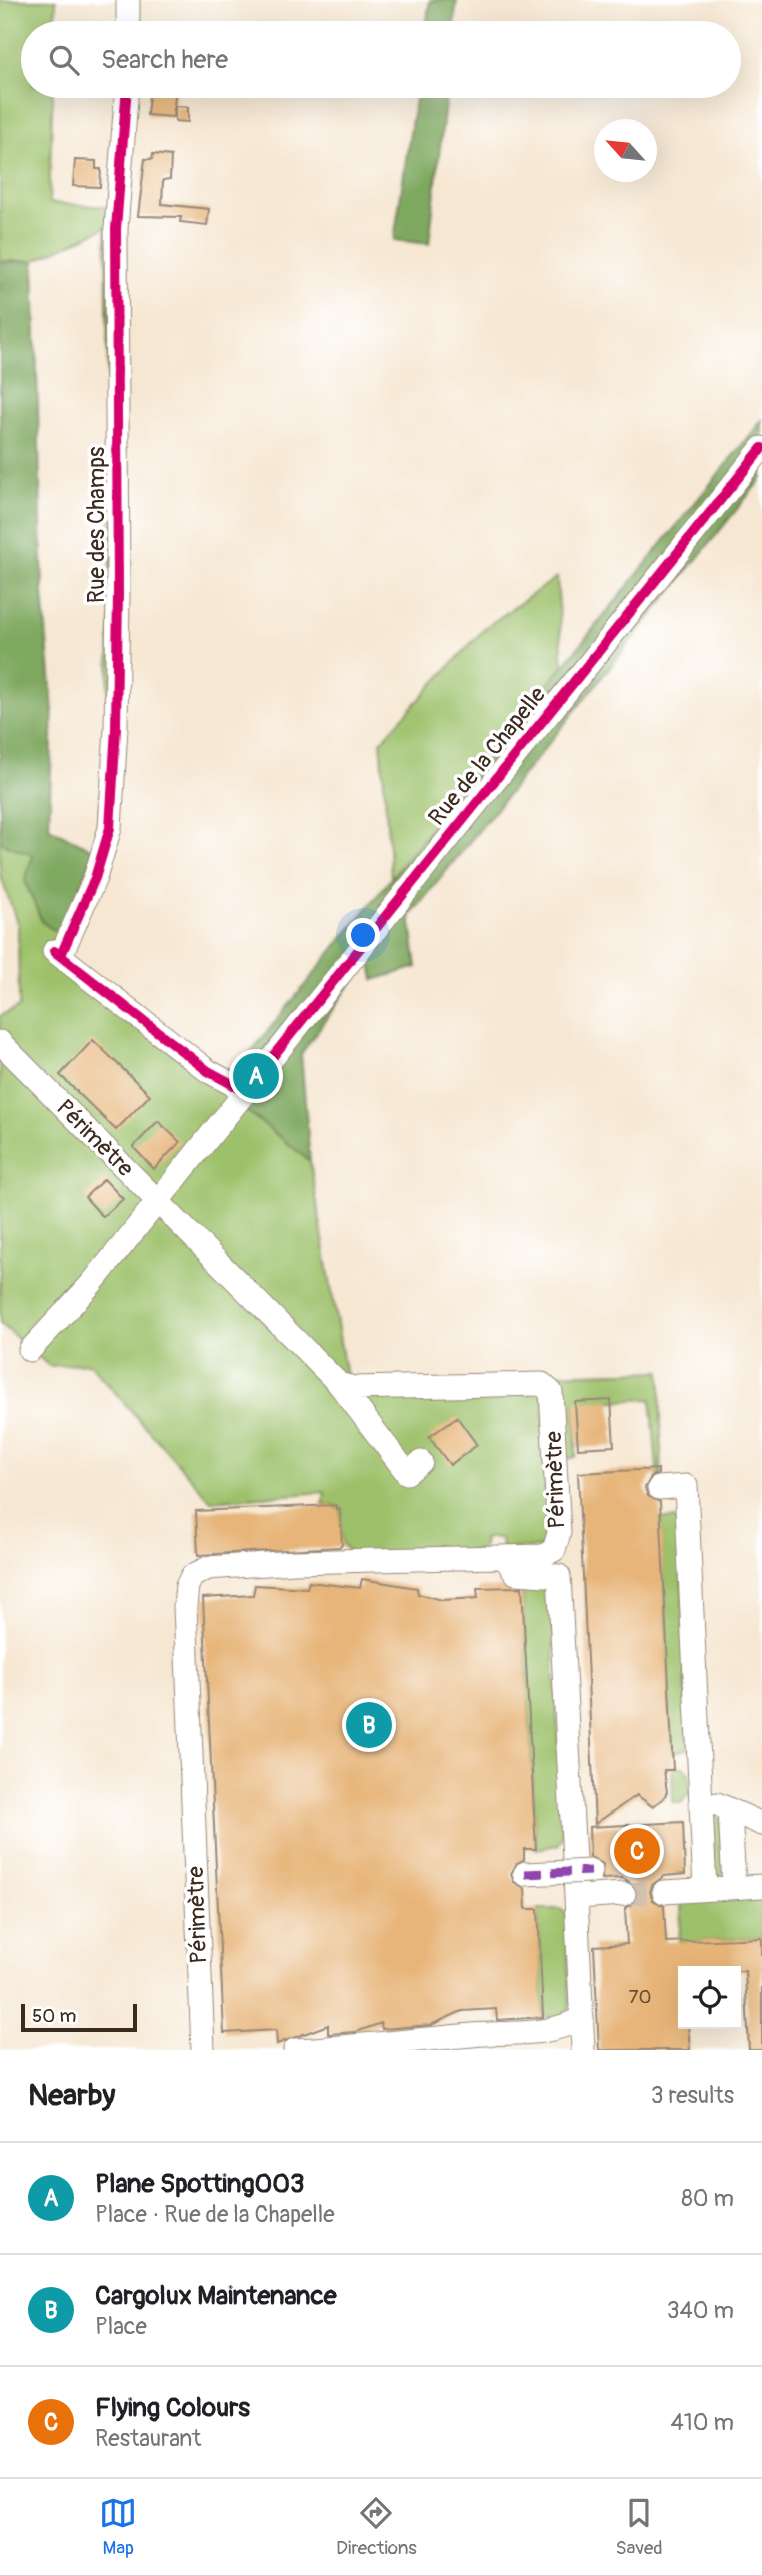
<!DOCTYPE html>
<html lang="en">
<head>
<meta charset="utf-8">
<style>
  :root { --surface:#fff; --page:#f2f2f2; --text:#202124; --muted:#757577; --line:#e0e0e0; --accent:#1a73e8 }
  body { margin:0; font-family:Pangolin,sans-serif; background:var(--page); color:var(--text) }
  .controls { position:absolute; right:21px; bottom:21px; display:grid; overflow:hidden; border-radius:0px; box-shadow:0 7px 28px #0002 }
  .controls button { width:63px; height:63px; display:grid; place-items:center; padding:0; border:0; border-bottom:2px solid var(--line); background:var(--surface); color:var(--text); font:35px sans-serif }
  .compass { position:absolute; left:594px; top:119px; width:63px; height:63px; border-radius:50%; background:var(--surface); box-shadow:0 7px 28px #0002; rotate:297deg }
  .scale { position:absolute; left:21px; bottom:18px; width:116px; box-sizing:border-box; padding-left:7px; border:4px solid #3b2a1e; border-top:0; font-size:19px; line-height:24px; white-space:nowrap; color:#3b2a1e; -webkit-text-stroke:5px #fff; paint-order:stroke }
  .you { position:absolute; left:364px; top:936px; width:24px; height:24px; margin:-18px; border:5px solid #fff; border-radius:50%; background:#1a73e8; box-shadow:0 0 0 10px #1a73e833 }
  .badge { display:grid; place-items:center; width:46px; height:46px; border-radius:50%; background:var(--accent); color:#fff; font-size:23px; font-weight:700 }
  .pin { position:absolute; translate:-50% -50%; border:4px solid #fff; box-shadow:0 2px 7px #0006 }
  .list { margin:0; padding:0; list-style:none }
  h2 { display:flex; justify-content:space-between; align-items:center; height:91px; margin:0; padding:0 28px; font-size:30px }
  h2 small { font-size:23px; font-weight:400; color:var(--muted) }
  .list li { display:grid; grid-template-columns:46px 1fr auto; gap:21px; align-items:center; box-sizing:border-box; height:112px; padding:0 28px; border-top:2px solid var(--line) }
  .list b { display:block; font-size:26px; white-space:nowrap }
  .list p { margin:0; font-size:23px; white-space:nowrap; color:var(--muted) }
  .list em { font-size:23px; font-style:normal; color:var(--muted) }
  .icon { flex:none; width:38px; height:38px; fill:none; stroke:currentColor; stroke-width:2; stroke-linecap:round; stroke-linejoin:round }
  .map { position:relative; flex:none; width:762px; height:2050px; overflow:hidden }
  .search { position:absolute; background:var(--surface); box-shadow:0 7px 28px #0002; left:21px; right:21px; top:21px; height:77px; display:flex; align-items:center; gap:18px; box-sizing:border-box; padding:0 24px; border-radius:38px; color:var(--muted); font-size:26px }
  .sheet { height:427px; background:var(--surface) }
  nav { display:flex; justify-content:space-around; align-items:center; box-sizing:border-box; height:98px; border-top:2px solid var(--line); background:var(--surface); font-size:19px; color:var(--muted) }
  nav a { display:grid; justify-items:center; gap:4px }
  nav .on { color:var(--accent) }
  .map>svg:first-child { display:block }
</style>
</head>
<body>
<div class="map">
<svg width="762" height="2050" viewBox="0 0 762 2050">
  <rect width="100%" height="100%" fill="#fff"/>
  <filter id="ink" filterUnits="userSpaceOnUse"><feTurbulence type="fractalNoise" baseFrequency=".0143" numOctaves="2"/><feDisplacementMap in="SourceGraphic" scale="14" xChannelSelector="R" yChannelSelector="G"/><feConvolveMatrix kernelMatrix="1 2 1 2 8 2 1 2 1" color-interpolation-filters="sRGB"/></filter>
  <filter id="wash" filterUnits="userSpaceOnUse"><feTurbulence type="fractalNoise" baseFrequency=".00686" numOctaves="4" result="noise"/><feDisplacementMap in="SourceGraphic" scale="28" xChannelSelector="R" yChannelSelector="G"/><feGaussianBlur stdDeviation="1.57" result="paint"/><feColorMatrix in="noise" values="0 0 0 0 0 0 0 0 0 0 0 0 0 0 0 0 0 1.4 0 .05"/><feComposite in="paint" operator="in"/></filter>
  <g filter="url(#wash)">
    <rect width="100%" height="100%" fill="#f6e7d2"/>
    <!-- green -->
    <path fill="#9dc16b" stroke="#6c7644" stroke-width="2" d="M 0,0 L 56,0 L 55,33 L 33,33 L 33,86 L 53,86 L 49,203 L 108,207 L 114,550 L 113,711 L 105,827 L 95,863 L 107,727 L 111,617 L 106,227 L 34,261 L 0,262 Z
      M 557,577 L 563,669 L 391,878 L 381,741 L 486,627 Z
      M 0,839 L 2,843 L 33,855 L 68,939 L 68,970 L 310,1161 L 346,1377 L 543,1395 L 547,1542 L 539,1548 L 502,1549 L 501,1538 L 484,1538 L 482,1550 L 355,1557 L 342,1545 L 340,1509 L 336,1509 L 336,1505 L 323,1505 L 325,1492 L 211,1501 L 89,1363 L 49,1366 L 0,1323 L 0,1016 L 19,1007 L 18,926 L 0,874 Z
      M 661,1371 L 661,1478 L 658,1479 L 651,1399 L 575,1403 L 576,1456 L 566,1460 L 563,1457 L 559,1382 L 546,1374 Z
      M 660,1519 L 674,1519 L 680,1526 L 688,1749 L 672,1753 Z
      M 522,1585 L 542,1585 L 551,1591 L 563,1838 L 558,1845 L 536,1849 Z
      M 672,1766 L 683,1767 L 689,1773 L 690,1793 L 681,1803 L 673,1802 Z
      M 711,1814 L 720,1818 L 723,1879 L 715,1880 Z
      M 762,1895 L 762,1938 L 679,1942 L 682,1899 Z
      M 538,1909 L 560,1909 L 567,1914 L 570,2009 L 562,2016 L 543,2017 Z"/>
    <!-- forest -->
    <path fill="#7ea75f" stroke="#5c683e" stroke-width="2" d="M 430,0 L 457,0 L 453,33 L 425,33 Z
      M 417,86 L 447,86 L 429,244 L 394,240 Z
      M 34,261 L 43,593 L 53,711 L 49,828 L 94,850 L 63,936 L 42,922 L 25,881 L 33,855 L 2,843 L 0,839 L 0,262 Z
      M 762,420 L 762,478 L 410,916 L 417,967 L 374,980 L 370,957 L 301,1054 L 310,1161 L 220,1090 Z"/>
    <g id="blocks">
      <!-- building -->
      <path fill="#e7b579" d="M 150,86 L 176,86 L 173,117 L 147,115 Z
        M 175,106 L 188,107 L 188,122 L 175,121 Z
        M 153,154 L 171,156 L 170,179 L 163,180 L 162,204 L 209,209 L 207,225 L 180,222 L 181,217 L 138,216 L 145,159 L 152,159 Z
        M 75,160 L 96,161 L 96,169 L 101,169 L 100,187 L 73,186 Z
        M 93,1040 L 150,1095 L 116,1130 L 60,1075 Z
        M 158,1121 L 180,1142 L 154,1169 L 133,1147 Z
        M 104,1179 L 123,1199 L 103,1217 L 85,1197 Z
        M 611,1400 L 614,1446 L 578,1448 L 575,1402 Z
        M 457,1417 L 477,1445 L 450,1465 L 429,1437 Z
        M 658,1469 L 658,1474 L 651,1477 L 645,1488 L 648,1496 L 660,1502 L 673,1770 L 664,1770 L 667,1792 L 663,1799 L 652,1806 L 637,1795 L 595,1824 L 578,1473 Z
        M 336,1505 L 336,1509 L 340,1508 L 342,1545 L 339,1547 L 198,1555 L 196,1511 Z
        M 362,1579 L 417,1588 L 418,1594 L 442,1600 L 478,1598 L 477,1588 L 522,1587 L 536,1849 L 524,1849 L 524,1860 L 517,1863 L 511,1874 L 514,1882 L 525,1888 L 526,1909 L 538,1909 L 543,2017 L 497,2020 L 496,2009 L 462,2011 L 431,2025 L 382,2029 L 381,2023 L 356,2032 L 328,2034 L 328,2025 L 277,2044 L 276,2030 L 224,2033 L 203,1598 L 253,1595 L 255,1585 L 307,1588 L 309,1582 L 360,1588 Z
        M 683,1822 L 685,1874 L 664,1876 L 652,1885 L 650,1892 L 653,1900 L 664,1906 L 666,1942 L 762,1938 L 762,2050 L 749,2050 L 745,1971 L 683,1971 L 683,2024 L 688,2024 L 690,2050 L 599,2050 L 594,1946 L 627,1944 L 625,1908 L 632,1905 L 638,1894 L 635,1886 L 623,1878 L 602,1879 L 603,1864 L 590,1857 L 589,1827 Z"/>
    </g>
  </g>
  <g filter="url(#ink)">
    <use href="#blocks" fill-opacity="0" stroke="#988878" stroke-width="2"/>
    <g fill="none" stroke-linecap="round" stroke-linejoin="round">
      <!-- minor-tunnel -->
      <path stroke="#d1c1ae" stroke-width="23" stroke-dasharray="23 11" stroke-linecap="butt" d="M 624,1894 L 664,1892"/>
      <!-- minor casing -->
      <g stroke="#988878" stroke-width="25">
        <path id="minor" d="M 128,0 L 128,33
          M 54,951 L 208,1071 L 245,1091
          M 61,955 L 95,878 L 110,828 L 116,728 L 118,594 L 116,229 L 127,86
          M 0,1042 L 339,1384 L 354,1388 L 542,1384 L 551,1392 L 559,1533 L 554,1550 L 543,1556 L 294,1562 L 208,1568 L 192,1576 L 187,1586 L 185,1606 L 203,2050
          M 30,1350 L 92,1283 L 762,448
          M 339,1384 L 407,1473 L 421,1462
          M 659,1488 L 686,1486 L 705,1889
          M 506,1560 L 516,1573 L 559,1576 L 576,1897 L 624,1894
          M 717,1804 L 762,1824
          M 730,1810 L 734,1887
          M 664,1892 L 762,1886
          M 576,1897 L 583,2050
          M 295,2050 C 355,2047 413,2040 472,2035 C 513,2031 544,2038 582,2018"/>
      </g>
      <!-- minor -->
      <use href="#minor" stroke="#fff" stroke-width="23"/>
      <!-- minor-bridge casing -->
      <g stroke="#988878" stroke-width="25" stroke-linecap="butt">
        <path id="minor-bridge" d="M 525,1874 L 591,1871"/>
      </g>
      <!-- minor-bridge -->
      <use href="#minor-bridge" stroke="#fff" stroke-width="23"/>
      <!-- quiet -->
      <path stroke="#8e44ad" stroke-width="9" stroke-dasharray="18 9" stroke-linecap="butt" d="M 525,1874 L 591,1871"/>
      <!-- cycleway casing -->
      <g stroke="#fff" stroke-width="15">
        <path id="cycleway" d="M 54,951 L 208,1071 L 245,1091 L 762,448
          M 61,955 L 95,878 L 110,828 L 116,728 L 118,594 L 116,229 L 127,86"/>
      </g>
      <!-- cycleway -->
      <use href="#cycleway" stroke="#d6006c" stroke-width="10"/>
    </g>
  </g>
  <g text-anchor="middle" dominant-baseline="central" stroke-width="7" stroke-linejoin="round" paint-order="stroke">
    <!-- number labels -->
    <g font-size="19" fill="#664d35">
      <text x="640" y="1997">70</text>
    </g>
    <!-- street labels -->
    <g font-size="23" fill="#3b2a1e" stroke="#fff">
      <text transform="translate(96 525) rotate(-90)">Rue des Champs</text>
      <text transform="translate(487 756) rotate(-51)">Rue de la Chapelle</text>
      <text transform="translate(95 1138) rotate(45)">Périmètre</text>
      <text transform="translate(555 1480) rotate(-92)">Périmètre</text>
      <text transform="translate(197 1915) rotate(-92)">Périmètre</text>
    </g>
  </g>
</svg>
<div class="controls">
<button><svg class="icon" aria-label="locate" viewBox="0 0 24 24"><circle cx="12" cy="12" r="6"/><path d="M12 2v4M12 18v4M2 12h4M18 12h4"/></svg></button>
</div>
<svg class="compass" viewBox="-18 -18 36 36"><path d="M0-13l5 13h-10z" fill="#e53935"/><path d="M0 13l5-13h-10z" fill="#757577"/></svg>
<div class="scale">50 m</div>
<div class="you"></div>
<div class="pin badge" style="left:256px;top:1076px;background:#0f9aa8">A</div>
<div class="pin badge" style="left:369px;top:1725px;background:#0f9aa8">B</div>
<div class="pin badge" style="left:637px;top:1851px;background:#e8710a">C</div>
<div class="search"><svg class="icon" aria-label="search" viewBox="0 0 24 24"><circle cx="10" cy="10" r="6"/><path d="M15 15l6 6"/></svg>Search here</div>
</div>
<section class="sheet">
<h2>Nearby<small>3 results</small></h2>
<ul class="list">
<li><span class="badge" style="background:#0f9aa8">A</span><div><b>Plane Spotting003</b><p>Place · Rue de la Chapelle</p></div><em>80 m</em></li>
<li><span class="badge" style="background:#0f9aa8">B</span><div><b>Cargolux Maintenance</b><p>Place</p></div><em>340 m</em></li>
<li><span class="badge" style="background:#e8710a">C</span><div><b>Flying Colours</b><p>Restaurant</p></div><em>410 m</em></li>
</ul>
</section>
<nav>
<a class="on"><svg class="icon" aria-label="map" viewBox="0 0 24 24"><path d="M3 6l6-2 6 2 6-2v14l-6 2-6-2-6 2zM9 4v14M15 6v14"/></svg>Map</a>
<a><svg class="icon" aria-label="directions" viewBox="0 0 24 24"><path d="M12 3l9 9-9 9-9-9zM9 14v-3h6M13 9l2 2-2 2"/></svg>Directions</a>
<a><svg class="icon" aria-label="saved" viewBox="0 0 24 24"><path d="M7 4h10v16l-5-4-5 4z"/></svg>Saved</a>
</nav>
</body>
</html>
